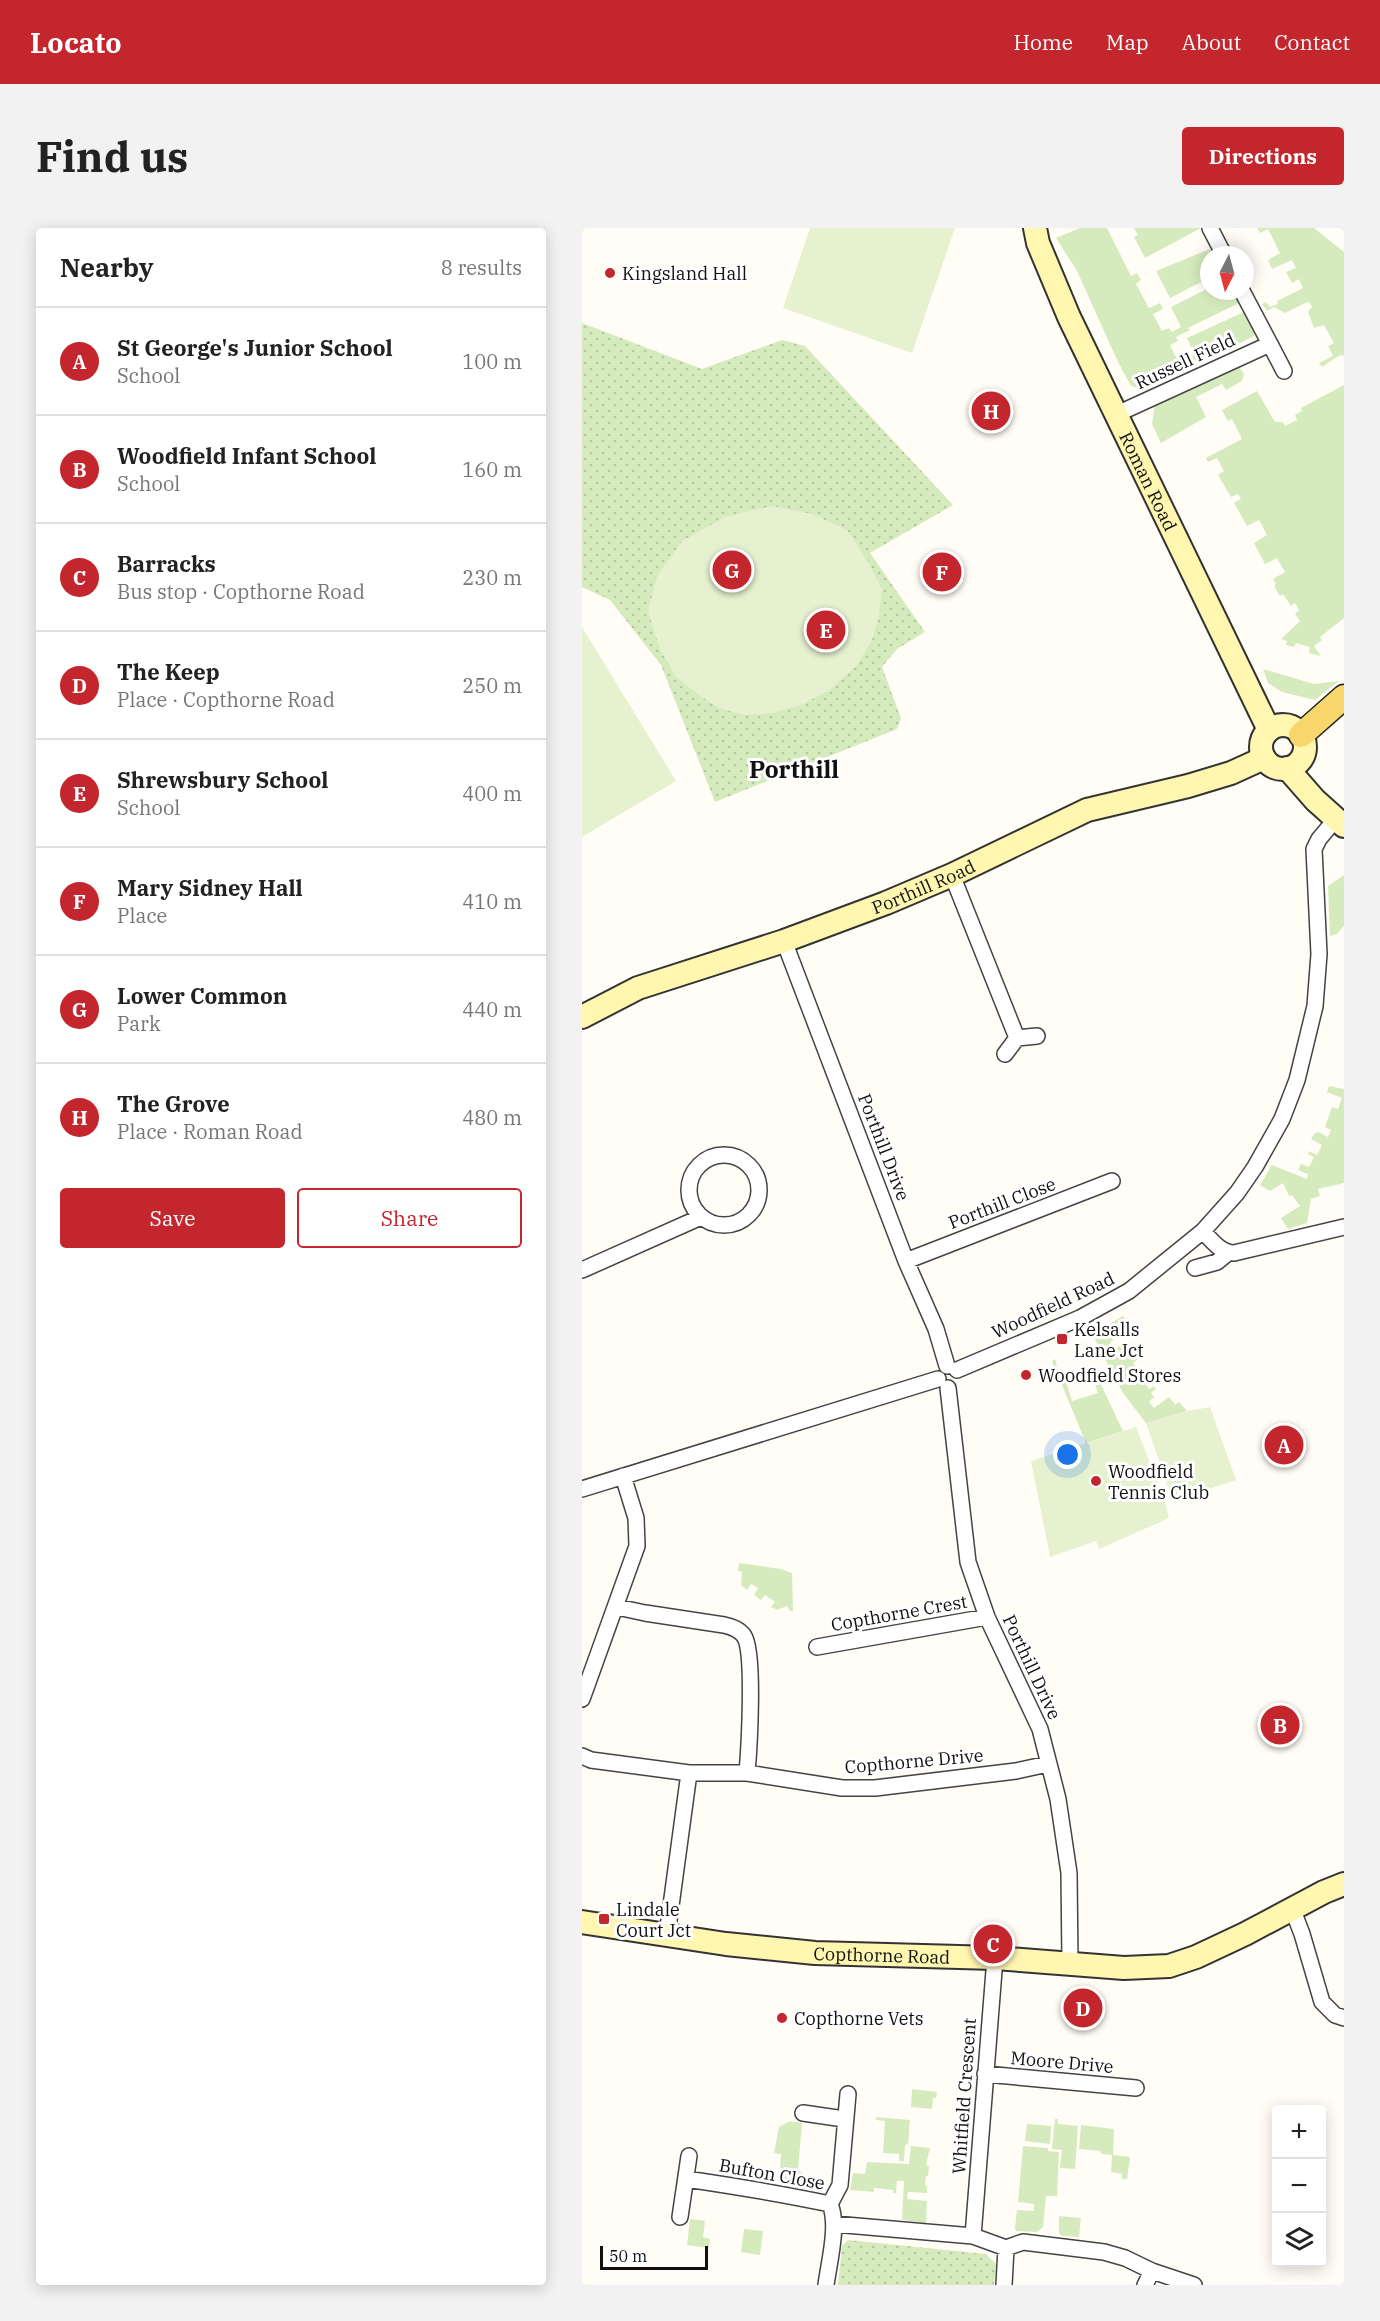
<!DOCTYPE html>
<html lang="en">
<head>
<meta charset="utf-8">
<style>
  :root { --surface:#fff; --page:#f2f2f2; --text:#222; --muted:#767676; --line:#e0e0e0; --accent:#c4262e }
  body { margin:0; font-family:"IBM Plex Serif",serif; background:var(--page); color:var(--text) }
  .controls { position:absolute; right:18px; bottom:18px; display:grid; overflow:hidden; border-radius:6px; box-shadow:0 3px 15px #0003 }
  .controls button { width:54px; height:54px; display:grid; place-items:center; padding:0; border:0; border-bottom:2px solid var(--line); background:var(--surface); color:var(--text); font:30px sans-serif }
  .compass { position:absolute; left:618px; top:18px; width:54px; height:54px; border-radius:50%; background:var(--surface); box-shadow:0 3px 15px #0003; rotate:186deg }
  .scale { position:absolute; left:18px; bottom:15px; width:108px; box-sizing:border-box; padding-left:6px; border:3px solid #111; border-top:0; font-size:16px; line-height:21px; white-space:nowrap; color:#111; -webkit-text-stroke:4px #fff; paint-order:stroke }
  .you { position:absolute; left:486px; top:1227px; width:21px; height:21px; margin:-15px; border:4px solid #fff; border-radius:50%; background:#1a73e8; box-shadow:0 0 0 9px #1a73e833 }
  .badge { display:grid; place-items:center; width:39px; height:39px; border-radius:50%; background:var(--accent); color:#fff; font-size:20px; font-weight:700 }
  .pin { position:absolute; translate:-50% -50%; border:3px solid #fff; box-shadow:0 2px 6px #0006 }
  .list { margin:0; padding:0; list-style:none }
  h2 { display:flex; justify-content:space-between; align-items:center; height:78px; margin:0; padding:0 24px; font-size:26px }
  h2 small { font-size:20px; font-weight:400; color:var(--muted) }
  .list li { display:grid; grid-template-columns:39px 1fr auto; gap:18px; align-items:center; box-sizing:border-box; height:108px; padding:0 24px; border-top:2px solid var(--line) }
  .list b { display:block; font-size:22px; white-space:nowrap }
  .list p { margin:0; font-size:20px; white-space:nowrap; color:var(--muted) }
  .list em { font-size:20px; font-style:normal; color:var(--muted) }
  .actions { display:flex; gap:12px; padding:18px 24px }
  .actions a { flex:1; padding:14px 0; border:2px solid var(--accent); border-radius:6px; text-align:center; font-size:21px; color:var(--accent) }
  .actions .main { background:var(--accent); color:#fff }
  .icon { flex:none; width:33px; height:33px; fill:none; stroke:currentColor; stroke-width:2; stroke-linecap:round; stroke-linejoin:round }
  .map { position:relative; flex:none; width:762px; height:2057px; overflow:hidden; border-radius:6px }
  header { display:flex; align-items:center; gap:36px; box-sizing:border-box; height:84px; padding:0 30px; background:var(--accent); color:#fff }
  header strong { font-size:28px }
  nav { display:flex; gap:33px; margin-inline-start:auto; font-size:21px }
  .intro { display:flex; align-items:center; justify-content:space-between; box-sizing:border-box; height:144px; padding:0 36px }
  h1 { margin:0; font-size:42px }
  .button { padding:15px 27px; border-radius:6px; background:var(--accent); color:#fff; font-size:21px; font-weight:700 }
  main { display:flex; gap:36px; padding:0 36px }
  aside { flex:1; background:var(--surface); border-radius:6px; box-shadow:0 3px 15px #0003 }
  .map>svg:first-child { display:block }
</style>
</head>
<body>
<header>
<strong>Locato</strong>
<nav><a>Home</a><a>Map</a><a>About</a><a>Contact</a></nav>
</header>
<div class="intro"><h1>Find us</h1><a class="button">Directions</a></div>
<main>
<aside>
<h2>Nearby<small>8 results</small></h2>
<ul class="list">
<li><span class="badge">A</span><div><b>St George's Junior School</b><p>School</p></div><em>100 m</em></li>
<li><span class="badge">B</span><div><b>Woodfield Infant School</b><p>School</p></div><em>160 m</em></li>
<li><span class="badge">C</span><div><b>Barracks</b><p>Bus stop · Copthorne Road</p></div><em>230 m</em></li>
<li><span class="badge">D</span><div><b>The Keep</b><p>Place · Copthorne Road</p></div><em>250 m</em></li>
<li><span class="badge">E</span><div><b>Shrewsbury School</b><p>School</p></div><em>400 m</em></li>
<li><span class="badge">F</span><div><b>Mary Sidney Hall</b><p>Place</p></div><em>410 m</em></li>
<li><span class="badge">G</span><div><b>Lower Common</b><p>Park</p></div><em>440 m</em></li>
<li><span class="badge">H</span><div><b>The Grove</b><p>Place · Roman Road</p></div><em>480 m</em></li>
</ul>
<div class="actions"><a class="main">Save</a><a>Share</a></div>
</aside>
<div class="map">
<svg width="762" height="2057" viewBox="0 0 762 2057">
  <defs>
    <pattern id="grass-dots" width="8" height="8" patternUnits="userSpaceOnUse" patternTransform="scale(1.5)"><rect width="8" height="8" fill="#d5ebbd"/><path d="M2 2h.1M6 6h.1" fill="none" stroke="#b6c8a1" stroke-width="1.8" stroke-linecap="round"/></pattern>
  </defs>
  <rect width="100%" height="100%" fill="#fffdf5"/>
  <!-- grass -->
  <path fill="url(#grass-dots)" d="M 0,95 L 120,141 L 200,112 L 223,118 L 371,277 L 288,325 L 343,404 L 315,421 L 300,439 L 319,490 L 315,501 L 133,574 L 79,437 L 28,372 L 0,359 Z
    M 266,2012 L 404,2026 L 414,2036 L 412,2057 L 256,2057 L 260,2018 Z"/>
  <!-- garden -->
  <path fill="#d5ebbd" d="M 498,0 L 525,0 L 549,48 L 555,45 L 559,52 L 554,56 L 567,80 L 578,75 L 581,81 L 571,86 L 580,103 L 587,100 L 590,104 L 599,99 L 589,79 L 627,60 L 627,63 L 653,63 L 659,74 L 606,100 L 608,102 L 594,109 L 596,113 L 588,117 L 595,131 L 601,132 L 613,127 L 605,110 L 664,83 L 673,101 L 672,108 L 564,162 L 549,158 L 536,134 L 495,43 L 474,10 Z
    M 552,0 L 619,0 L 563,30 L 552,9 L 556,7 Z
    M 675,0 L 732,0 L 762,24 L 762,128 L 758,127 L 740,139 L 737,135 L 751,128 L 746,118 L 752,115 L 742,97 L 732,100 L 726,84 L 730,79 L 728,75 L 725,74 L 703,85 L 692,79 L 685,83 L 680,76 L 684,74 L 688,79 L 696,76 L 695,73 L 721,60 L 717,51 L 710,55 L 704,44 L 714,40 L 710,32 L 690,41 L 686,32 L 698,25 L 686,1 L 678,5 Z
    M 628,21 L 632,27 L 627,27 L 627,50 L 588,70 L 574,43 Z
    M 655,136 L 662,146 L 660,153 L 644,162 L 640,156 L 614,169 L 624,189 L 579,215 L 570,196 L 573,175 Z
    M 762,157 L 762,390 L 738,409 L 740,412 L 732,418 L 739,428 L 727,425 L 728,419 L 714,415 L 712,419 L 704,417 L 705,413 L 699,411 L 718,393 L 713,386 L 717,382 L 713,375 L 709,378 L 701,366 L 698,368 L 692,358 L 694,356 L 691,351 L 703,344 L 695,330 L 683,336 L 672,315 L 685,307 L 677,292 L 665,298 L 652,275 L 659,271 L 656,266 L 649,269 L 636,247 L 642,243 L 635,230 L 626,234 L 624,230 L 660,211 L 650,191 L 646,193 L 640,182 L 675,163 L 693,194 L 701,194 L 703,198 L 715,192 L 713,187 L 720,183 L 719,180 Z
    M 681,441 L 732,456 L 757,453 L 733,472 L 700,464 L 686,455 Z
    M 762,647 L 762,698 L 755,706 L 748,708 L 746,658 Z
    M 747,858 L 762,861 L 762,955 L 736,961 L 738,968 L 729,971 L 725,995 L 706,1001 L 699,990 L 718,978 L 710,967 L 707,968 L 701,955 L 688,963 L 678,957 L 690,937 L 725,951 L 726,946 L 716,942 L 719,936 L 727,939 L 732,929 L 726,926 L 727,923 L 735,927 L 740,917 L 729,911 L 732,906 L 736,904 L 746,909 L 749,902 L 743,899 L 750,879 L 756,881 L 760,870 L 745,864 Z
    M 541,1088 L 549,1099 L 539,1106 L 535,1101 L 529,1106 L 532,1111 L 528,1115 L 533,1121 L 537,1118 L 541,1122 L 546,1118 L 556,1131 L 551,1135 L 563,1149 L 560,1151 L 567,1161 L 572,1158 L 574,1161 L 569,1165 L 572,1169 L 567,1174 L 572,1180 L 587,1169 L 593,1176 L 597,1174 L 605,1183 L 564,1195 L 541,1165 L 510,1106 Z
    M 473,1131 L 476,1142 L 480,1141 L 490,1173 L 516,1165 L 510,1148 L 514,1146 L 541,1203 L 504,1215 L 470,1133 Z
    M 157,1335 L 199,1341 L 210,1345 L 211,1383 L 208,1383 L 205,1378 L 195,1382 L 189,1379 L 193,1374 L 183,1367 L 179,1372 L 172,1367 L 176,1360 L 169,1356 L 165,1362 L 159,1357 L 160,1344 L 156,1343 Z
    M 330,1861 L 355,1864 L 354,1870 L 351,1870 L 350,1881 L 329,1879 Z
    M 294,1889 L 328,1892 L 326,1916 L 323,1917 L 322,1933 L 317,1933 L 317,1926 L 301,1925 L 303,1893 L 294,1892 Z
    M 473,1891 L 476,1891 L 476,1896 L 496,1898 L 493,1941 L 478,1940 L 480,1922 L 470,1921 Z
    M 208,1893 L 220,1895 L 216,1942 L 222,1946 L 221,1961 L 201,1958 L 203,1941 L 198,1940 L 199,1926 L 192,1925 L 197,1899 Z
    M 445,1896 L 469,1898 L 468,1916 L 443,1913 Z
    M 499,1897 L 532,1901 L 531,1927 L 548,1929 L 545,1951 L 540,1951 L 540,1946 L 529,1944 L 530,1927 L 519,1926 L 519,1923 L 497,1921 Z
    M 329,1918 L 348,1920 L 344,1937 L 347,1938 L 346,1948 L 344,1948 L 343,1957 L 345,1958 L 345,1965 L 326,1964 L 325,1971 L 345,1973 L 344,1995 L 321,1992 L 320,1989 L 322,1953 L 315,1953 L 314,1965 L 311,1965 L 311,1962 L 292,1960 L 292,1964 L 268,1962 L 271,1945 L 283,1946 L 285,1934 L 327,1936 Z
    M 441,1918 L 466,1920 L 466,1923 L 477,1924 L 475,1968 L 464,1968 L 461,1999 L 455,2004 L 434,2003 L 433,2000 L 435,1982 L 452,1983 L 452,1976 L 436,1974 Z
    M 477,1988 L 499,1990 L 497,2009 L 480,2008 L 477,2005 Z
    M 108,1991 L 123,1993 L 121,2009 L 128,2011 L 127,2020 L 105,2017 Z
    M 162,2001 L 181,2003 L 178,2027 L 159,2024 Z"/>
  <!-- pitch -->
  <path fill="#e6f2cf" d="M 228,0 L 373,0 L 330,125 L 201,80 Z
    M 189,278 L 230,286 L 265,302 L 284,330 L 300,361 L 297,388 L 290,412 L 275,437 L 249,461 L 222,476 L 191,485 L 163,487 L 137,480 L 120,469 L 94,449 L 77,419 L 66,383 L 75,348 L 100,313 L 143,289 Z
    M 0,399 L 94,553 L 0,609 Z
    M 628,1179 L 654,1252 L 591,1273 L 564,1195 L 605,1183 Z
    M 554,1199 L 583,1274 L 587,1290 L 517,1321 L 514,1313 L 468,1329 L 449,1233 Z"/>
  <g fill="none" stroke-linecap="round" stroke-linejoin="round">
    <!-- street casing -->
    <g stroke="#444" stroke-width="18">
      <path id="street" d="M 628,0 L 642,27
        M 688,116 L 702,143
        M 535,186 L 688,116 L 660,63
        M 370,647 L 435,810 L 423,826
        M 202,713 L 324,1033 L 354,1101 L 365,1138
        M 435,810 L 455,808
        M107 962a35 35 0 1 1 70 0a35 35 0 1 1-70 0Z
        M 621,1003 C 629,1012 639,1025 652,1025 L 762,999
        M 324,1033 L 530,953
        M 613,1040 L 635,1034 L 646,1025
        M 0,1042 L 119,989
        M 375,1142 L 498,1090 L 547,1063 L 621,1003 L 655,965 L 673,939 L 700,891 L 715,852 L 733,778 L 737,726 L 732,621 L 737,611 L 753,592
        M 366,1160 L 386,1334 L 405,1389 L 458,1501 L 476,1571 L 487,1645 L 488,1735
        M 0,1261 L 356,1151
        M 35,1379 L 63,1385 L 142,1397 C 150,1399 157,1401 162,1408 C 173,1424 167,1522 165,1545
        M 235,1419 L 405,1389
        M 0,1471 L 55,1318 L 54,1290 L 41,1248
        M 0,1528 L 9,1532 L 107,1545 L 165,1545 L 260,1560 L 293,1560 L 434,1543 L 466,1536
        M 710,1680 L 720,1706 L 740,1774 L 753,1787 L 762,1790
        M 85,1707 L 107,1545
        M 403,1846 L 554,1860
        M 221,1885 L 262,1891
        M 104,1951 C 152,1958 200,1966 248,1976 C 257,1997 247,2034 244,2057
        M 248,1976 L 258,1957 L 266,1866
        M 98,1989 L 107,1928
        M 252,1996 L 391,2008 L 424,2020 L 422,2057
        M 391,2008 L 413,1730
        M 424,2020 L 441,2014 L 522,2024 L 543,2030 L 570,2043 L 612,2057
        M 563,2057 L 570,2043"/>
    </g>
    <!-- secondary casing -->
    <g stroke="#333" stroke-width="26">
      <g id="secondary">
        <path id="s1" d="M 453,0 L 456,15 L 487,89 L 687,502"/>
        <circle cx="701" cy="519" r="22"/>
        <path d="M 705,540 L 733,572 L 762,598"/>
        <path id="s2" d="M 0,789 L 56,760 L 202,713 L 304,675 L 370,647 L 505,582 L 606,558 L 649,545 L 682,530"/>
        <path id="s3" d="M 0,1694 L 144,1716 L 233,1725 L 413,1730 L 542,1740 L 587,1738 L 614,1729 L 663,1706 L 742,1664 L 762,1656"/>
      </g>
    </g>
    <!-- primary casing -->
    <g stroke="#222" stroke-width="27">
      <path id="primary" d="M 719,507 L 762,469"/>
    </g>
    <!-- street -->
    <use href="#street" stroke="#fff" stroke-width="15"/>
    <!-- secondary -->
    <use href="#secondary" stroke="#fff6b0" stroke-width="22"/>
    <!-- primary -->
    <use href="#primary" stroke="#f9d66b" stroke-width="24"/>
  </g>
  <!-- markers -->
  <g fill="#c4262e" stroke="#fff" stroke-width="2">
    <circle cx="28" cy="45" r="6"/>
    <rect x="474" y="1105" width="12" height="12" rx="3"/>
    <circle cx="444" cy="1147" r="6"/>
    <circle cx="514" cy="1253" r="6"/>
    <rect x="16" y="1685" width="12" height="12" rx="3"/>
    <circle cx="200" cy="1790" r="6"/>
  </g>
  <g text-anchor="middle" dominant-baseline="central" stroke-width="6" stroke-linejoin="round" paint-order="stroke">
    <!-- poi labels -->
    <g font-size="18" fill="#111" stroke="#fff" text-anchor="start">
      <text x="40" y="45">Kingsland Hall</text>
      <text x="492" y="1101">Kelsalls<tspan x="492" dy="21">Lane Jct</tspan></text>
      <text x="456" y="1147">Woodfield Stores</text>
      <text x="526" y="1243">Woodfield<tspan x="526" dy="21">Tennis Club</tspan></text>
      <text x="34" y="1681">Lindale<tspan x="34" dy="21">Court Jct</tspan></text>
      <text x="212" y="1790">Copthorne Vets</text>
    </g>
    <!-- street labels -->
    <g font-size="18" fill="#111" stroke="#fff">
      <text transform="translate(603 133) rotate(-25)">Russell Field</text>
      <text stroke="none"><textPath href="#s1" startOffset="278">Roman Road</textPath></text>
      <text stroke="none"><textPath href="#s2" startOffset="366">Porthill Road</textPath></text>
      <text transform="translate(302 919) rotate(69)">Porthill Drive</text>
      <text transform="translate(420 975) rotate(-21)">Porthill Close</text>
      <text transform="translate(471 1077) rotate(-25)">Woodfield Road</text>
      <text transform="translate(317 1385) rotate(-10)">Copthorne Crest</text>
      <text transform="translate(450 1439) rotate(65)">Porthill Drive</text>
      <text transform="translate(332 1533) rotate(-5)">Copthorne Drive</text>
      <text stroke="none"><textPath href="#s3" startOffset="302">Copthorne Road</textPath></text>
      <text transform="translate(480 1834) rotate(5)">Moore Drive</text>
      <text transform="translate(382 1868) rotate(-86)">Whitfield Crescent</text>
      <text transform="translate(190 1946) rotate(10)">Bufton Close</text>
    </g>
    <!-- district labels -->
    <g font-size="24" font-weight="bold" fill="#111" stroke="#fff">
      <text x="212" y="541">Porthill</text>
    </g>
  </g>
</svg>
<div class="controls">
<button>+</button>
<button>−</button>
<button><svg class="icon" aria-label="layers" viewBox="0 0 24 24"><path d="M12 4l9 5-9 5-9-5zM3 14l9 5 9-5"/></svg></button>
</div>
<svg class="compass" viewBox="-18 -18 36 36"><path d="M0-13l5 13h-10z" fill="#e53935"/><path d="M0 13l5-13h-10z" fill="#767676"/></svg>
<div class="scale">50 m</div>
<div class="you"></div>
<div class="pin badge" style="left:702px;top:1217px">A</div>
<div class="pin badge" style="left:698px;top:1497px">B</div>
<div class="pin badge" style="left:411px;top:1716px">C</div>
<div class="pin badge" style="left:501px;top:1780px">D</div>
<div class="pin badge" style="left:244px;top:402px">E</div>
<div class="pin badge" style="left:360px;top:344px">F</div>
<div class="pin badge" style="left:150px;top:342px">G</div>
<div class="pin badge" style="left:409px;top:183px">H</div>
</div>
</main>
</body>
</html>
